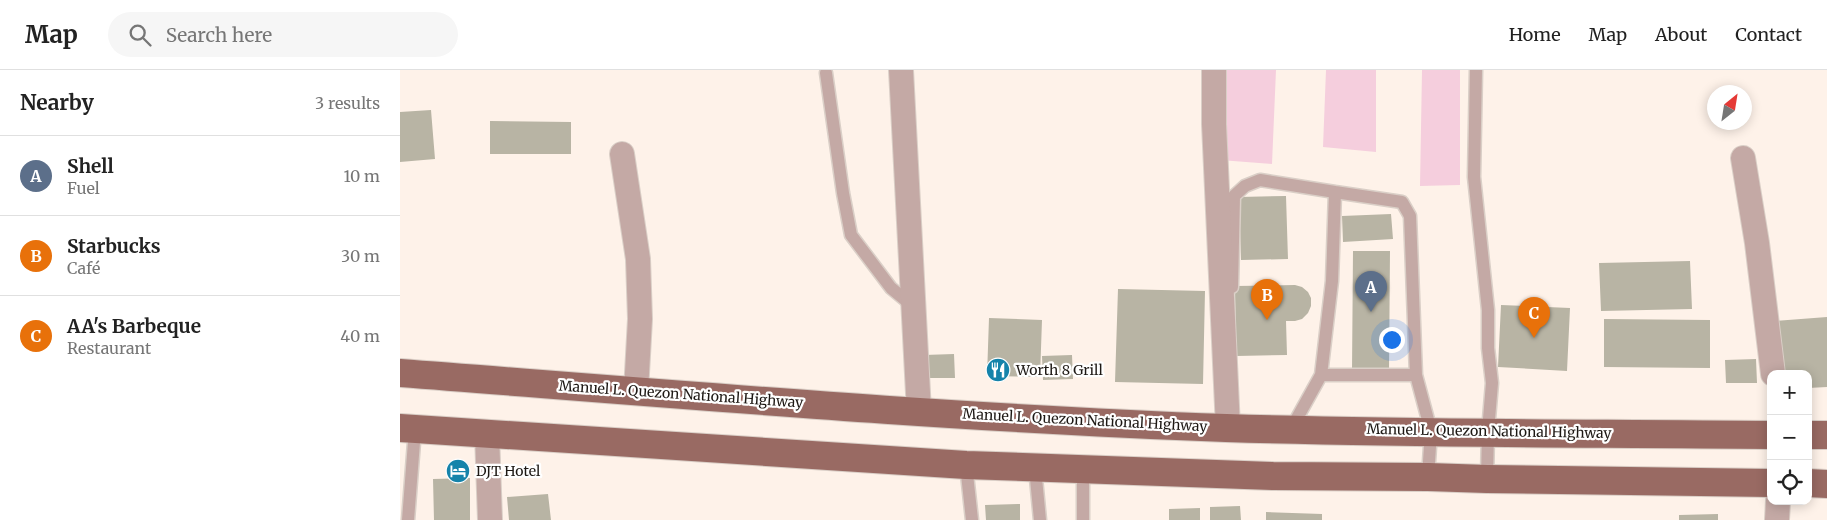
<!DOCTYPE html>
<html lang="en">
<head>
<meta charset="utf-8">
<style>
  :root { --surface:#fff; --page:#f6f6f6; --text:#222; --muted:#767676; --line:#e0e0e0; --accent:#7c3aed }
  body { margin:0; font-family:Merriweather,serif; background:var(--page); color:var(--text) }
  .controls { position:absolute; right:15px; bottom:15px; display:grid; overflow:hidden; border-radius:10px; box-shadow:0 2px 12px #0003 }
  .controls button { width:45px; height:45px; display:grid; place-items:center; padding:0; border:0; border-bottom:1px solid var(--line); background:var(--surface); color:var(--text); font:25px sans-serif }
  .compass { position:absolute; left:1307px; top:15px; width:45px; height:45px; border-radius:50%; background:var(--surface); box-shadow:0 2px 12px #0003; rotate:30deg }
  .you { position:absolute; left:991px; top:269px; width:18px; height:18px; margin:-12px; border:4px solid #fff; border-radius:50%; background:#1a73e8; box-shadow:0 0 0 8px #1a73e833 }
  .badge { display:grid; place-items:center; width:32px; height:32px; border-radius:50%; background:var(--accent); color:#fff; font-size:16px; font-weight:700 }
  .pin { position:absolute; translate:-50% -41px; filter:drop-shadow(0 1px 2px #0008) }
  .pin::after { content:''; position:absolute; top:26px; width:18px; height:15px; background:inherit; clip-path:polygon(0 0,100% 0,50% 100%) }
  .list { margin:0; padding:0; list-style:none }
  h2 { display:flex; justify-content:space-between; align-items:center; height:65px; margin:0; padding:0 20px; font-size:21px }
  h2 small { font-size:16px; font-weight:400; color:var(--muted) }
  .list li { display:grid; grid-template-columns:32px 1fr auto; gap:15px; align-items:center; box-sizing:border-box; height:80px; padding:0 20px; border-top:1px solid var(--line) }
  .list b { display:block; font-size:19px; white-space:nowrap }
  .list p { margin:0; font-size:16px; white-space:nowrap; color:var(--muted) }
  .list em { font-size:16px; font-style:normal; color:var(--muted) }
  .icon { flex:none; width:28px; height:28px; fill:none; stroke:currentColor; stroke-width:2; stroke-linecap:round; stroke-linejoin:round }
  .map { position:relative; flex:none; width:1427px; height:450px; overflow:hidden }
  header { display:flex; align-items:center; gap:30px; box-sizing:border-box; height:70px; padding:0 25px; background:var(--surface); border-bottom:1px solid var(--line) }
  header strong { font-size:24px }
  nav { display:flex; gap:28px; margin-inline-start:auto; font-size:18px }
  .search { width:350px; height:45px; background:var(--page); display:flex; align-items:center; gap:12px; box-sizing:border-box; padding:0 18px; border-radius:28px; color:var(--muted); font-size:19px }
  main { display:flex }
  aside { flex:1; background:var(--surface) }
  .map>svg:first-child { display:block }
</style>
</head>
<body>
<header>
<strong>Map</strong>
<div class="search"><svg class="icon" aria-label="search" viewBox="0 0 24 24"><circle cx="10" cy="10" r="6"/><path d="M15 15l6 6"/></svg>Search here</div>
<nav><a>Home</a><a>Map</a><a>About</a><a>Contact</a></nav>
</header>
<main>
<aside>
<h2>Nearby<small>3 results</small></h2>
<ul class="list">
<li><span class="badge" style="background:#5c6f8a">A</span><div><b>Shell</b><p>Fuel</p></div><em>10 m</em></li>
<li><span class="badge" style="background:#e8710a">B</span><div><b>Starbucks</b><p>Café</p></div><em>30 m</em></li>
<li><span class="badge" style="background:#e8710a">C</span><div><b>AA's Barbeque</b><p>Restaurant</p></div><em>40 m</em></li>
</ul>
</aside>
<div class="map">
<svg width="1427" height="450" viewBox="0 0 1427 450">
  <rect width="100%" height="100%" fill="#fef2e9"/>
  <!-- green -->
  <path fill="#f5cedd" d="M 819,0 L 876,0 L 872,94 L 820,90 Z
    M 926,0 L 976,0 L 976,82 L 923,77 Z
    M 1022,0 L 1060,0 L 1060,115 L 1020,116 Z"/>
  <!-- building -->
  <path fill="#b8b4a4" d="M 31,40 L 35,89 L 0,92 L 0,42 Z
    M 90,51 L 171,52 L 171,84 L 90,84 Z
    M 886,126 L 888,189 L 841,190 L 839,127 Z
    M 991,144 L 993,169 L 943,172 L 942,146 Z
    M 953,181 L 990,181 L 989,303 L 952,302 Z
    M 1290,191 L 1292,239 L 1201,241 L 1199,193 Z
    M 895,215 L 902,217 L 908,222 L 911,228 L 911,236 L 908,243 L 902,249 L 895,251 L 886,251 L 887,285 L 836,286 L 835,216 Z
    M 718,219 L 805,221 L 803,314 L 715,312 Z
    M 1101,235 L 1170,238 L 1167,301 L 1098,297 Z
    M 1427,247 L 1427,317 L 1408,318 L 1408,304 L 1378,304 L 1374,251 Z
    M 589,248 L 642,250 L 640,307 L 587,306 Z
    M 1204,249 L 1310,250 L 1310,298 L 1204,297 Z
    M 554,284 L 555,308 L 525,308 L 524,285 Z
    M 672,285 L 673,309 L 643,310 L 642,286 Z
    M 1356,289 L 1357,313 L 1326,313 L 1325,290 Z
    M 70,408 L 70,450 L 34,450 L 33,409 Z
    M 148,424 L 151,450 L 109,450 L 107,427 Z
    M 620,434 L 620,450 L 586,450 L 585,435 Z
    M 840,436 L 841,450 L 810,450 L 810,437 Z
    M 800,438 L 800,450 L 769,450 L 769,439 Z
    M 866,442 L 922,444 L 922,450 L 866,450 Z
    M 1318,444 L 1318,450 L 1279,450 L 1279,445 Z"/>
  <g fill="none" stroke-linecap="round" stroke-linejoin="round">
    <!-- service casing -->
    <g stroke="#dacfc7" stroke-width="15">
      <path id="service" d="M 1076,0 L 1074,107 L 1088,240 L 1088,278 L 1092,313 L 1088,361 L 1087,409
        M 426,3 L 443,123 L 451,165 L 491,218 L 514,237
        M 832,217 L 834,126 L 845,116 L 860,110 L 935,122
        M 921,305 L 1016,305
        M 891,359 L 921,305 L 932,211 L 935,122 L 1002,132 L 1010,146 L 1016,305 L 1031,361 L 1028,407
        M 566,395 L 572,450
        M 635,398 L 640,450
        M 8,450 L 15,359
        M 683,450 L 683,400"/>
    </g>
    <!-- minor casing -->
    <g stroke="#dacfc7" stroke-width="26">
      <path id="minor" d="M 501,0 L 519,342
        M 814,0 L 814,54 L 828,358
        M 222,84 L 238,189 L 240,249 L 236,321
        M 1343,88 L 1357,173 L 1373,304
        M 87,364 L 90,450
        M 1377,450 L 1378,431"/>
    </g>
    <!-- primary casing -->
    <g stroke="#dacfc7" stroke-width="30">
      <path id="primary" d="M 0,303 C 275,324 550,348 826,358 C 1007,364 1189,363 1371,365
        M 0,358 L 566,395 L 873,406 L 1028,407 L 1087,409 L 1371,413
        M 1408,365 L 1427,365
        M 1408,413 L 1427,414"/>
    </g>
    <!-- service -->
    <use href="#service" stroke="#c4a9a5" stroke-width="12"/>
    <!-- minor -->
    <use href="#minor" stroke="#c4a9a5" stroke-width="24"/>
    <!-- primary -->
    <use href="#primary" stroke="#996a63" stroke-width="28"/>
  </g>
  <!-- icons -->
  <defs>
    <g id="restaurant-disc" transform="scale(1.25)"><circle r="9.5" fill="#1583aa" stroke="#fff"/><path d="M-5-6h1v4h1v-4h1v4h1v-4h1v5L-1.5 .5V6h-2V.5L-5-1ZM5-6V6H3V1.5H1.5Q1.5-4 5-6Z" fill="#fff"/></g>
    <g id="hotel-disc" transform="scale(1.25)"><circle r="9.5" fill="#1583aa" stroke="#fff"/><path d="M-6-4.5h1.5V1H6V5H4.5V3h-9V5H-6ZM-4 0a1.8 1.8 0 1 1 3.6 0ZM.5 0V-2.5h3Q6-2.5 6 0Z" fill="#fff"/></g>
  </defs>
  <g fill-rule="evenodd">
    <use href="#restaurant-disc" x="598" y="300"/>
    <use href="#hotel-disc" x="58" y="401"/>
  </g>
  <g text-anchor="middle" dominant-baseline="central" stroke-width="4.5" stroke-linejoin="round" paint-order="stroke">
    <!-- poi labels -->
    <g font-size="14" fill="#1d1814" stroke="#fff" text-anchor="start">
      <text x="616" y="300">Worth 8 Grill</text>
      <text x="76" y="401">DJT Hotel</text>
    </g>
    <!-- street labels -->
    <g font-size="14" fill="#1d1814" stroke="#fff">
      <text transform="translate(281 324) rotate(4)">Manuel L. Quezon National Highway</text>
      <text transform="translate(685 350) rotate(3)">Manuel L. Quezon National Highway</text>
      <text transform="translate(1089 361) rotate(1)">Manuel L. Quezon National Highway</text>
    </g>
  </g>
</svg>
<div class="controls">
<button>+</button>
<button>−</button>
<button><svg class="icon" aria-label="locate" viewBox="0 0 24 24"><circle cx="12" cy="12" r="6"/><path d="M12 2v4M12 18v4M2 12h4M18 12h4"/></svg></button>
</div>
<svg class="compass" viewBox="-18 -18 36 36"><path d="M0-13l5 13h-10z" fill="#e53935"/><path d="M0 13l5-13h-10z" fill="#767676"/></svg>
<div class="you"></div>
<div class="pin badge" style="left:971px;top:242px;background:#5c6f8a">A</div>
<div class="pin badge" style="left:867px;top:250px;background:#e8710a">B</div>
<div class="pin badge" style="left:1134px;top:268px;background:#e8710a">C</div>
</div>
</main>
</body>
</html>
